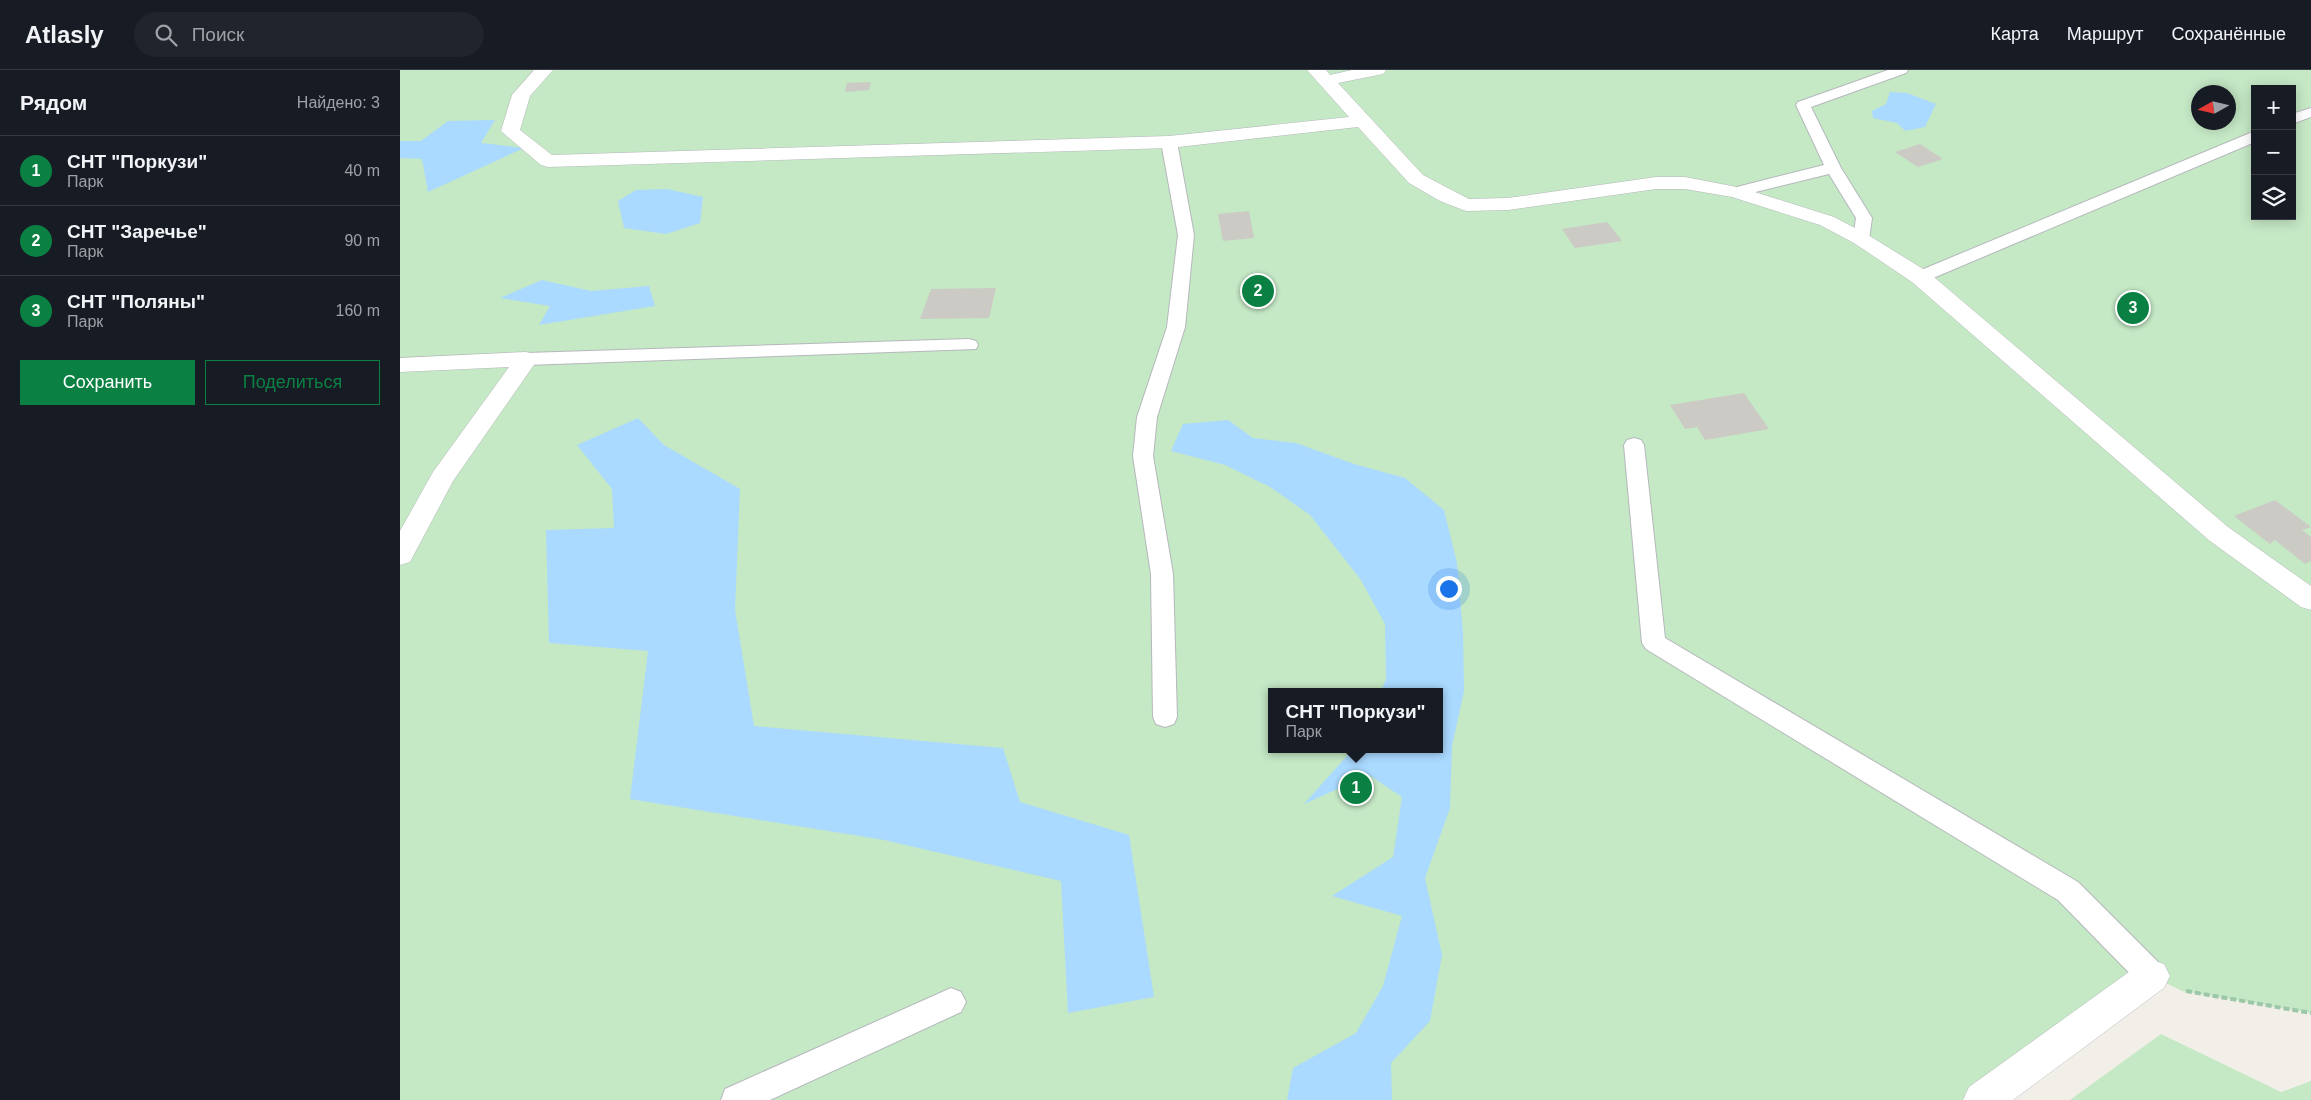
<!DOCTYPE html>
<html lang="ru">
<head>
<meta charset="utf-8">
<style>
  :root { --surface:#171b24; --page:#20242c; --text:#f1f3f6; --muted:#9ea1a6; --line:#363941; --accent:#0b8043 }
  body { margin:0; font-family:Arial,sans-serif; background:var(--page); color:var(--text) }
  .controls { position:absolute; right:15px; top:15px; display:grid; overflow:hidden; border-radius:0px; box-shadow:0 2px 12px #0003 }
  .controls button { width:45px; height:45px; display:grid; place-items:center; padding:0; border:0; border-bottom:1px solid var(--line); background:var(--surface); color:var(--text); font:25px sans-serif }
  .compass { position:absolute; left:1791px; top:15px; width:45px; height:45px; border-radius:50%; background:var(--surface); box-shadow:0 2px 12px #0003; rotate:262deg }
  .you { position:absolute; left:1048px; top:518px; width:18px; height:18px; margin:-12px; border:4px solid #fff; border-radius:50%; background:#1a73e8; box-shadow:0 0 0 8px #1a73e833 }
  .badge { display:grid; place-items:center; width:32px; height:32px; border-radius:50%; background:var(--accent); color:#fff; font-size:16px; font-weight:700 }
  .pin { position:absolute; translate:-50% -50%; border:2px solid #fff; box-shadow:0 1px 5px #0006 }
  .popup { position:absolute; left:868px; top:618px; width:175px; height:65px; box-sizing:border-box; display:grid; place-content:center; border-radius:0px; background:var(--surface); filter:drop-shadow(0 1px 4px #0005); font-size:16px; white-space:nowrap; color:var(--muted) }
  .popup b { font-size:19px; color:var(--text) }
  .popup::after { content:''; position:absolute; left:50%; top:100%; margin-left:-10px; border:10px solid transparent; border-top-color:var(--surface) }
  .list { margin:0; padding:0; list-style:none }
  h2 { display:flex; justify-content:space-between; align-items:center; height:65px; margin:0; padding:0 20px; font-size:21px }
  h2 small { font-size:16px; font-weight:400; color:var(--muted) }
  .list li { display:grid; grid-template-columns:32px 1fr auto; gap:15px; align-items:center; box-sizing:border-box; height:70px; padding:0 20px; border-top:1px solid var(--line) }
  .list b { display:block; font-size:19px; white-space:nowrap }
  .list p { margin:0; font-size:16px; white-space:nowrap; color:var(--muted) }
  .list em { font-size:16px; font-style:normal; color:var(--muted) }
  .actions { display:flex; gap:10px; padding:15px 20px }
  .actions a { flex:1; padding:11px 0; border:1px solid var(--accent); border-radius:0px; text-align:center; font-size:18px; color:var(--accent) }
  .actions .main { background:var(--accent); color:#fff }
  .icon { flex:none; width:28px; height:28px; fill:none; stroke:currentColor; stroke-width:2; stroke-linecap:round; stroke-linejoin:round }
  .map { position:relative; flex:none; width:1911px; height:1030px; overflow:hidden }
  header { display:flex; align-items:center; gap:30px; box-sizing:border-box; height:70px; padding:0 25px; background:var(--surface); border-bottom:1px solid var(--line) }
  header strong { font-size:24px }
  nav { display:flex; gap:28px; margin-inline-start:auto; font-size:18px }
  .search { width:350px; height:45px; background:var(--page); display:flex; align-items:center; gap:12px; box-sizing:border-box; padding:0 18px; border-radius:28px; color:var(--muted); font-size:19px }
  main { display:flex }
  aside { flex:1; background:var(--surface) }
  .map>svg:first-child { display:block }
</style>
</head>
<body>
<header>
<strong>Atlasly</strong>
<div class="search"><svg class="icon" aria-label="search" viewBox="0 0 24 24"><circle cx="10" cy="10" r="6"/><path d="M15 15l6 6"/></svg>Поиск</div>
<nav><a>Карта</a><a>Маршрут</a><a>Сохранённые</a></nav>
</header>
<main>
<aside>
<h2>Рядом<small>Найдено: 3</small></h2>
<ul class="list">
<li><span class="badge">1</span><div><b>СНТ &quot;Поркузи&quot;</b><p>Парк</p></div><em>40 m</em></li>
<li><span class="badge">2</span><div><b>СНТ &quot;Заречье&quot;</b><p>Парк</p></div><em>90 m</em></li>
<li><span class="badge">3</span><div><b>СНТ &quot;Поляны&quot;</b><p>Парк</p></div><em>160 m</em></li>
</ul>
<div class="actions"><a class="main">Сохранить</a><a>Поделиться</a></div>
</aside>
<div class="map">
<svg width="1911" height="1030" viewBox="0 0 1911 1030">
  <rect width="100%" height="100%" fill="#f1efe8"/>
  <!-- green -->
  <path fill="#c5e8c5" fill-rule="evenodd" d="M 0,0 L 1911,0 L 1911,943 L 1782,921 L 1752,906 L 1582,1030 L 0,1030 ZM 1855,19 L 1892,19 L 1892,146 L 1855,146 ZM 1798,22 L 1828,22 L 1828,52 L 1798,52 ZM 872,622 L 1040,622 L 1040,679 L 872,679 Z
    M 1761,964 L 1881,1022 L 1911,1011 L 1911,1030 L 1670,1030 Z"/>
  <!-- water -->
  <path fill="#aadaff" d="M 1490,22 L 1507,23 L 1536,34 L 1525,57 L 1505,61 L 1497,53 L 1473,48 L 1472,41 L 1486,34 Z
    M 95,50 L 81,73 L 124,78 L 28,122 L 22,89 L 0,88 L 0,71 L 21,71 L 48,51 Z
    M 267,119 L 303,127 L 300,153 L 266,164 L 224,158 L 218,131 L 236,120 Z
    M 142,210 L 191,221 L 249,216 L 255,236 L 139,255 L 150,236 L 100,228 Z
    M 238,348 L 264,375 L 340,419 L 335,540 L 354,656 L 603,678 L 620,732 L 729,765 L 754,927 L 668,943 L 661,811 L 484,770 L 230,729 L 248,581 L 149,573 L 146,460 L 214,458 L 212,419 L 177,375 Z
    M 828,350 L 853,368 L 896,373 L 954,394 L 1005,408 L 1044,440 L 1057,493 L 1063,563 L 1064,621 L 1052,676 L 1050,738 L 1025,808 L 1042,885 L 1030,951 L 991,993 L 992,1030 L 887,1030 L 893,998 L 956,963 L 983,916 L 1002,846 L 932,826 L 993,787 L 1002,727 L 969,705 L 904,734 L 953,679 L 1040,679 L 1040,622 L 981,622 L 986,609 L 985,554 L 961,510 L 910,445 L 870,417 L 825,395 L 771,381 L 783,354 Z"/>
  <!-- building -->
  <path fill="#cccac5" d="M 471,12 L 469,20 L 445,22 L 447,13 Z
    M 1520,74 L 1543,89 L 1518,97 L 1495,82 Z
    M 849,141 L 854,168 L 823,171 L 818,144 Z
    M 1207,152 L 1222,171 L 1175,178 L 1162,159 Z
    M 596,218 L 589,248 L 520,249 L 531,219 Z
    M 1344,323 L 1369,359 L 1305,370 L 1297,357 L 1285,359 L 1270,335 Z
    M 1875,430 L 1911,457 L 1902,460 L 1911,467 L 1911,491 L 1905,494 L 1875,470 L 1870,474 L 1834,446 Z"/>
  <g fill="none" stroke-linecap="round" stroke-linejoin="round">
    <!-- service casing -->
    <g stroke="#b5b8bc" stroke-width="2">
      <path id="service" d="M 1488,0 L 1508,0 L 1506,3 L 1411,37 L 1441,98 L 1472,148 L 1469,169 L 1467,173 L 1455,173 L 1453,169 L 1456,148 L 1429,104 L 1335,127 L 1329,125 L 1327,122 L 1329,119 L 1424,95 L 1396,35 L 1398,32 Z
        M 1911,38 L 1911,47 L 1892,54 L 1892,44 Z
        M 1855,61 L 1855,72 L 1526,211 L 1514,211 L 1511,207 L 1514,203 Z
        M 769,67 L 774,69 L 777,72 L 794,165 L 785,257 L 757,347 L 753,386 L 773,504 L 777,647 L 774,654 L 765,657 L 756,654 L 753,647 L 751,504 L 733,386 L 737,347 L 767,257 L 778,165 L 761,72 L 764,69 Z
        M 569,269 L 576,271 L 578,275 L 576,279 L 126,295 L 119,293 L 117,289 L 119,285 L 126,283 Z
        M 1234,368 L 1241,370 L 1244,375 L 1265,568 L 1678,812 L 1762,896 L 1766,906 L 1762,916 L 1752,919 L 1742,916 L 1658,830 L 1246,579 L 1242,573 L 1224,375 L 1227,370 Z
        M 551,918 L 561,922 L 566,932 L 561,942 L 370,1030 L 321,1030 L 325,1019 Z"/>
    </g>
    <!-- minor casing -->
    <g stroke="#b5b8bc" stroke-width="1">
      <path id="minor" d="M 134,0 L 153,0 L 130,26 L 120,60 L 152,85 L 769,66 L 949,47 L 907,0 L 926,0 L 930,5 L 952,0 L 986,0 L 983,4 L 938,13 L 1023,105 L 1069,129 L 1108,128 L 1256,107 L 1285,107 L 1342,118 L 1434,147 L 1468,165 L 1528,202 L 1828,457 L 1911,516 L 1911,540 L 1901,537 L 1810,471 L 1512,212 L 1454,173 L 1420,155 L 1332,127 L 1285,119 L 1256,119 L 1108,140 L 1066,141 L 1040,131 L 1009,113 L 958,57 L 769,78 L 148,97 L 141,95 L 101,61 L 112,25 Z
        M 126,282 L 134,284 L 138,289 L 53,411 L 10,492 L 0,495 L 0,461 L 33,402 L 109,297 L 0,302 L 0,288 Z
        M 1752,890 L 1764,894 L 1770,906 L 1764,918 L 1613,1030 L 1563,1030 L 1569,1017 L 1740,894 Z"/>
    </g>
    <!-- path -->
    <path stroke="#9cc7a9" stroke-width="4" stroke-dasharray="6 3" stroke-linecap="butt" d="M 1786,921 L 1911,943"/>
    <!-- service -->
    <use href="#service" fill="#fff" fill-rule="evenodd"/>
    <!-- minor -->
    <use href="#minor" fill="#fff" fill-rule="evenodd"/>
  </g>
</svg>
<div class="controls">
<button>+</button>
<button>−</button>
<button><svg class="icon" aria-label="layers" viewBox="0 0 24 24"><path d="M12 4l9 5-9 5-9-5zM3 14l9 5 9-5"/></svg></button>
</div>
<svg class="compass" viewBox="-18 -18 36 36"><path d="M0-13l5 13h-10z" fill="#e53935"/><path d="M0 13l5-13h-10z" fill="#9ea1a6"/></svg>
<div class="you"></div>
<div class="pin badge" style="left:956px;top:718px">1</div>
<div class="popup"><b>СНТ &quot;Поркузи&quot;</b>Парк</div>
<div class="pin badge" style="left:858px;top:221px">2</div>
<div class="pin badge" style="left:1733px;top:238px">3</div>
</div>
</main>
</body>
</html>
